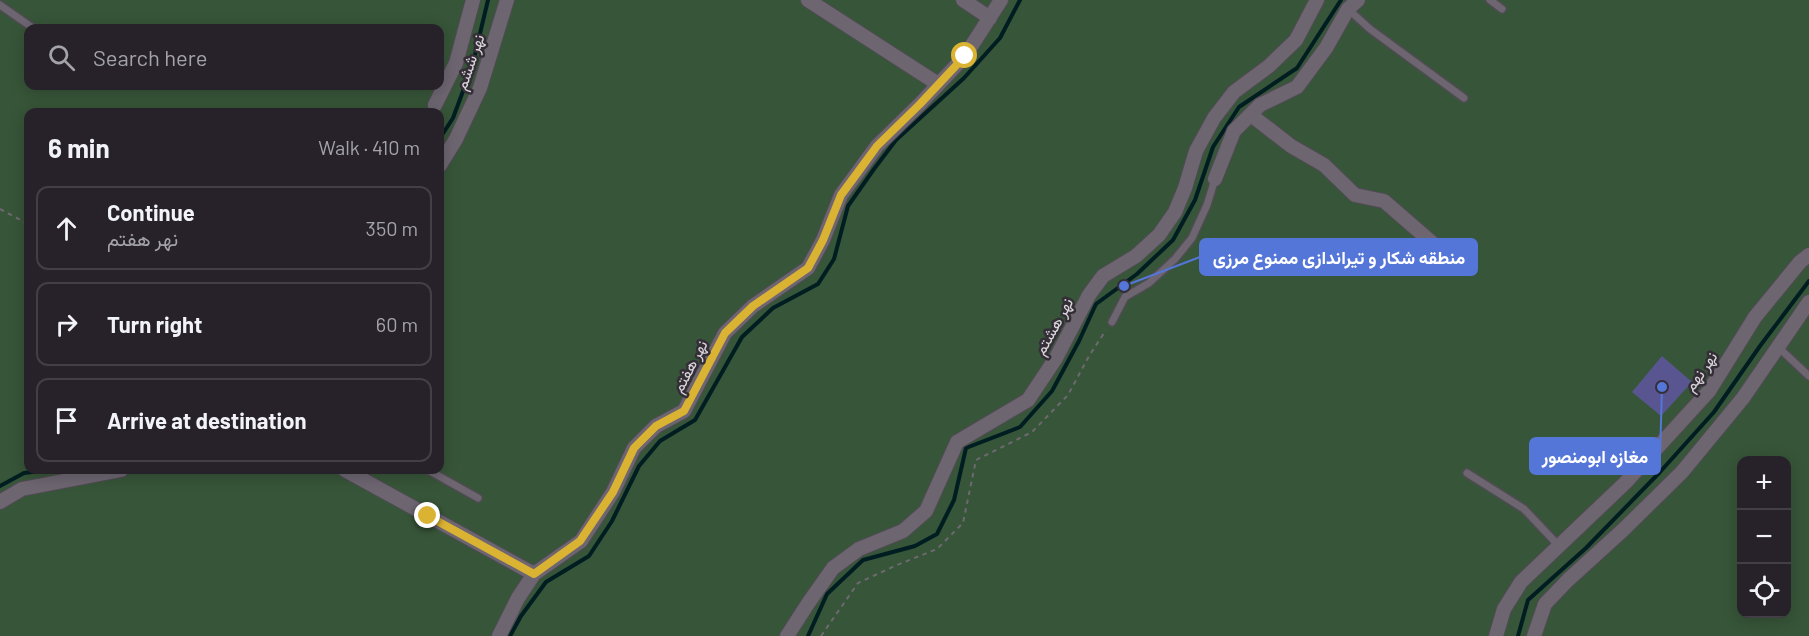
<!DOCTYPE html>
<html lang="en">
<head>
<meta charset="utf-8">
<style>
  :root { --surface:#272229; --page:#2f2a31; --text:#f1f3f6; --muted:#a4a4a8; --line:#433f46 }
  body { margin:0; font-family:Barlow,Vazirmatn,sans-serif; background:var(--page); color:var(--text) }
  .controls { position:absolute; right:18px; bottom:18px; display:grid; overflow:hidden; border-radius:12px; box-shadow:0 3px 15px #0003 }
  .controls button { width:54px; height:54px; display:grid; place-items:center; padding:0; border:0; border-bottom:2px solid var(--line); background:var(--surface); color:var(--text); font:30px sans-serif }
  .stop { position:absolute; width:18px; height:18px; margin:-14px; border:4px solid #dbb333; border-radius:50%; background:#fff }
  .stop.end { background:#dbb333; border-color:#fff; box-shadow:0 2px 6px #0008 }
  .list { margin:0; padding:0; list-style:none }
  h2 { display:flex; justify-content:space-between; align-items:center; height:78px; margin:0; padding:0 24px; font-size:26px }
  h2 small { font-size:20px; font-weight:400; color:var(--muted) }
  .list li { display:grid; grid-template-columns:39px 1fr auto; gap:18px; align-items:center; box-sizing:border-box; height:84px; margin:0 12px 12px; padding:0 12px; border:2px solid var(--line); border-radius:12px }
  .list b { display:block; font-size:22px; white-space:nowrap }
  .list p { margin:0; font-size:20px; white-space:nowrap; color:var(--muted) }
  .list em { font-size:20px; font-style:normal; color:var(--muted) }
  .icon { flex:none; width:33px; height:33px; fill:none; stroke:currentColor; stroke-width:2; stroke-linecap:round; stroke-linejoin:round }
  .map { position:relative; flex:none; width:1809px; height:636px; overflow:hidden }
  .search { position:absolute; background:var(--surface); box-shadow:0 3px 15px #0003; left:24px; top:24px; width:420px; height:66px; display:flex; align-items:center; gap:15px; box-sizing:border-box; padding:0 21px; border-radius:12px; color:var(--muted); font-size:22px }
  .panel { position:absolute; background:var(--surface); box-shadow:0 3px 15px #0003; left:24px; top:108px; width:420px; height:366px; border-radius:12px }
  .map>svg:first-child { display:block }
</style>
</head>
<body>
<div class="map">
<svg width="1809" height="636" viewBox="0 0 1809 636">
  <rect width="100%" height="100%" fill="#342e37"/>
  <!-- green -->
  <path fill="#375539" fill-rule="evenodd" d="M 0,0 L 1809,0 L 1809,636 L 0,636 ZM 28,28 L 440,28 L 440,86 L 28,86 ZM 28,112 L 440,112 L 440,470 L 28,470 ZM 1742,460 L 1786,460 L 1786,614 L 1742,614 Z"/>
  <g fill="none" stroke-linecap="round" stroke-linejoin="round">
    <!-- stream -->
    <path stroke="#001e21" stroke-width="4" d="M 440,138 L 453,118 L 472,67 L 488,0
      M 0,486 L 24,473 L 49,470
      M 510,636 L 521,616 L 546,582 L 589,556 L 612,521 L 639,466 L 660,441 L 695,420 L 742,337 L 773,308 L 818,284 L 834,259 L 848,206 L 874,169 L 896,140 L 964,78 L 1000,38 L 1020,0
      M 808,636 L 827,594 L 863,560 L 915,546 L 937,534 L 954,500 L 966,448 L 1020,427 L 1052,391 L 1079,341 L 1096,304 L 1137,274 L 1173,240 L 1195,200 L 1213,147 L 1239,107 L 1297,68 L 1341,0
      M 1518,636 L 1528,600 L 1586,548 L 1660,472 L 1714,412 L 1760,346 L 1809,281"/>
  </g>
  <!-- building -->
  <path fill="#595591" d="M 1662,356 L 1692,382 L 1661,416 L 1632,392 Z"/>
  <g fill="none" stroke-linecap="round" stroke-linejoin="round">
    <!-- lane casing -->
    <g stroke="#514b54" stroke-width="10">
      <path id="lane" d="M 1490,0 L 1502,9
        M 0,5 L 33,28
        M 1348,9 L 1370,29 L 1464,98
        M 1112,322 L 1125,297 L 1149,283 L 1175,259 L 1192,238 L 1207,205 L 1215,179
        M 1778,347 L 1809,376
        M 428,470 L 478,498
        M 1467,473 L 1524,509 L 1559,546"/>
    </g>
    <!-- street casing -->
    <g stroke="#514b54" stroke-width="16">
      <path id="street" d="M 808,0 L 938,84
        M 963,0 L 990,18
        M 435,105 L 456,63 L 473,0
        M 1251,115 L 1291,146 L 1324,165 L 1355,195 L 1384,201 L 1444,253
        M 440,165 L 456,139 L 480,88 L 507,0
        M 1215,179 L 1234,131 L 1260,105 L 1297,87 L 1326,48 L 1348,9 L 1358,0
        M 345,470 L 534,574
        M 0,502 L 22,489 L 121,470
        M 499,636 L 518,598 L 534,574 L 581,541 L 613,492 L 634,448 L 656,426 L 684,411 L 725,333 L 753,306 L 808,268 L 823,240 L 841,195 L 858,172 L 877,146 L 920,104 L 965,56 L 1001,0
        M 787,636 L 809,602 L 833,568 L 859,549 L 903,531 L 926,511 L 957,442 L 1028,400 L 1056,358 L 1089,295 L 1103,276 L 1136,256 L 1159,235 L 1175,212 L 1185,188 L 1196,151 L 1214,118 L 1234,92 L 1269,66 L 1296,40 L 1317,0
        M 1496,636 L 1504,609 L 1521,582 L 1625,483 L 1709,391 L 1755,317 L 1800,262 L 1809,255
        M 1534,636 L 1545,604 L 1568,580 L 1623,530 L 1682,472 L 1743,398 L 1809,302"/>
    </g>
    <!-- path -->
    <path stroke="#6e6971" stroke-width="2" stroke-dasharray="4.5 4.5" stroke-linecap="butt" d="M 0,209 L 28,224
      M 821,636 L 858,583 L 897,565 L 937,549 L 963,523 L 976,460 L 1032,432 L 1068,395 L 1089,356 L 1106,330"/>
    <!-- lane -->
    <use href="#lane" stroke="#6d6671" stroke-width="7"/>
    <!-- street -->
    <use href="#street" stroke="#6d6671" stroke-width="14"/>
  </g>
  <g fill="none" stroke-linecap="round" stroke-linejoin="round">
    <!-- route -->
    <path stroke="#dbb333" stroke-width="8" d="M 428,516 L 534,574 L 580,541 L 613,492 L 634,448 L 656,426 L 684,411 L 725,333 L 753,306 L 808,268 L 823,240 L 841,195 L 858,172 L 877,146 L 920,104 L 965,56"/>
  </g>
  <g text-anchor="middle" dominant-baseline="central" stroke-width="5" stroke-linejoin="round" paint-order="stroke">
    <!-- street labels -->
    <g font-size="16" fill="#d9d5db" stroke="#342e37">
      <text transform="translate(469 62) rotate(-71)">نهر ششم</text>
      <text transform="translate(1053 326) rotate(-61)">نهر هشتم</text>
      <text transform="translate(689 366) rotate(-62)">نهر هفتم</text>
      <text transform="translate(1700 371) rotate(-55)">نهر نهم</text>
    </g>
  </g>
  <!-- callouts -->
  <path fill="none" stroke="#5576d9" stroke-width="2" d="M1124 286L1200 257M1662 387L1660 456"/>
  <g fill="#5576d9" stroke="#342e37" stroke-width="2">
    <circle cx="1124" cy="286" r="6"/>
    <circle cx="1662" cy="387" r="6"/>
  </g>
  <g fill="#5576d9" stroke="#5576d9" stroke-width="2">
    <rect x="1200" y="239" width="277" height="36" rx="6"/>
    <rect x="1530" y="438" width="130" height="36" rx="6"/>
  </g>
  <g font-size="18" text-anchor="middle" font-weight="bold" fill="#fff">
    <text x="1339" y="264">منطقه شکار و تیراندازی ممنوع مرزی</text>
    <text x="1595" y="463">مغازه ابومنصور</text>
  </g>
</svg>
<div class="controls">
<button>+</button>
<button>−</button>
<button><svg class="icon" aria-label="locate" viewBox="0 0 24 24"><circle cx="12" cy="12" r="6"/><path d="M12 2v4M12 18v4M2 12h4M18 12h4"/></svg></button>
</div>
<div class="stop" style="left:965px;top:56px"></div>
<div class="stop end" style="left:428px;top:516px"></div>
<div class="search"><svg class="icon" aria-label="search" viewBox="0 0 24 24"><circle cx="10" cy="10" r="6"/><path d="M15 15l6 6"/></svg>Search here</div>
<section class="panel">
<h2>6 min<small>Walk · 410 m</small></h2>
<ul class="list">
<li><svg class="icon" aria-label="ahead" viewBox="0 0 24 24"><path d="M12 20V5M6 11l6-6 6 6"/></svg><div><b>Continue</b><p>نهر هفتم</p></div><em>350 m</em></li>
<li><svg class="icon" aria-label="right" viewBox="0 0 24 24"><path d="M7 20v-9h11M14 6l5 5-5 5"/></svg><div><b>Turn right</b></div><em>60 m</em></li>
<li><svg class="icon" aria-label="arrive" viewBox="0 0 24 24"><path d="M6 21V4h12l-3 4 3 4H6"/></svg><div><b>Arrive at destination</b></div></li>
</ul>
</section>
</div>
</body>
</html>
